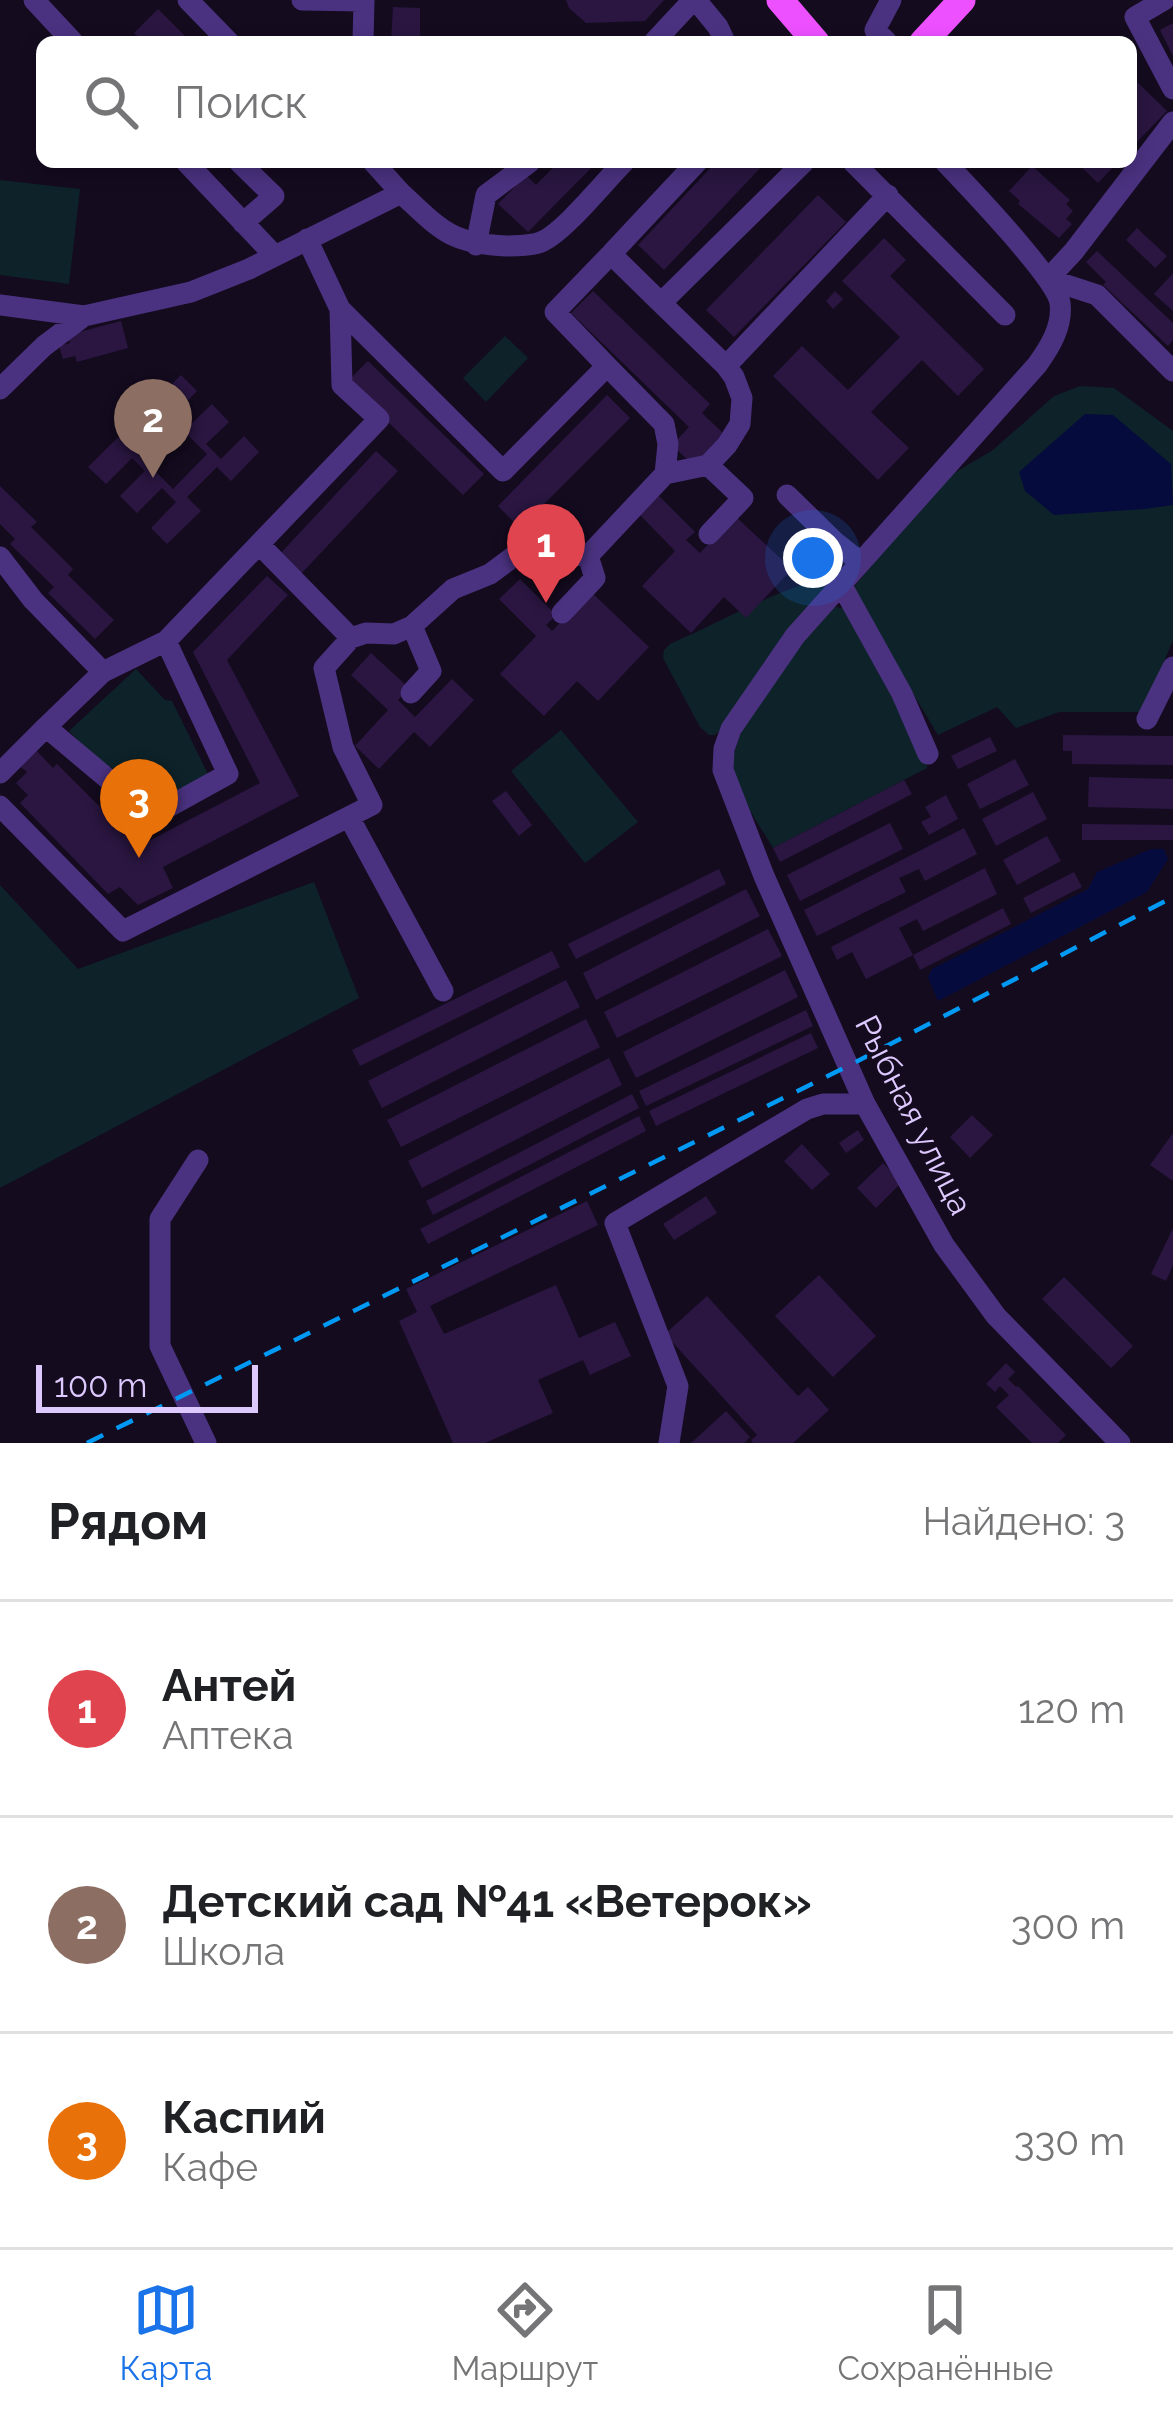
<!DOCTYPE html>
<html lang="ru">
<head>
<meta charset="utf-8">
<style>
  :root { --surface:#fff; --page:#f2f2f2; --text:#202124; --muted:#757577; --line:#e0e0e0; --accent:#1a73e8 }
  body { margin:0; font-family:Raleway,sans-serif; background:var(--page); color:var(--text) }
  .scale { position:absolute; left:36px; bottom:30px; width:222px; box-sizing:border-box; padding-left:12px; border:6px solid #dec9ff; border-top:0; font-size:33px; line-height:42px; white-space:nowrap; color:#dec9ff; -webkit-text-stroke:9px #140b1f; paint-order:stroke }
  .you { position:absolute; left:813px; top:558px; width:42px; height:42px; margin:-30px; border:9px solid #fff; border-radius:50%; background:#1a73e8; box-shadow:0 0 0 18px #1a73e833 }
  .badge { display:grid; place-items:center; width:78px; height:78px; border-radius:50%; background:var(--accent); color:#fff; font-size:39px; font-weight:700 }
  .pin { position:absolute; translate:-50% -99px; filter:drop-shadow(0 3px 6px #0008) }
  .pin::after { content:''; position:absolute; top:63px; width:42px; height:36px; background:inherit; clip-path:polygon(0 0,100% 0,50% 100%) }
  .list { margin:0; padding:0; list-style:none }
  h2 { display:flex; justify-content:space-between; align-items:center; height:156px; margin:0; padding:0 48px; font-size:51px }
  h2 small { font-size:39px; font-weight:400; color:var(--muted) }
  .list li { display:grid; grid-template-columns:78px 1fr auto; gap:36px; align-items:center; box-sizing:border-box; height:216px; padding:0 48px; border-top:3px solid var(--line) }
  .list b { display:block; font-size:45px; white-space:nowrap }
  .list p { margin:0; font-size:39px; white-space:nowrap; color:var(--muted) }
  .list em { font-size:39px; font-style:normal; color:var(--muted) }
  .icon { flex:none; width:66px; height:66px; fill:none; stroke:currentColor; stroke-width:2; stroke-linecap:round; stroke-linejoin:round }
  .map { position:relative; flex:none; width:1173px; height:1443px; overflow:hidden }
  .search { position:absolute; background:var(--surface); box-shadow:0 6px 18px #0003; left:36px; right:36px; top:36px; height:132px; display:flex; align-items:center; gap:30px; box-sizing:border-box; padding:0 42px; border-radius:18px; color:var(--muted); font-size:45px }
  .sheet { height:804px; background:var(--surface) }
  nav { display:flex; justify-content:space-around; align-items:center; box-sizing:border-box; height:168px; border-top:3px solid var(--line); background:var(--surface); font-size:33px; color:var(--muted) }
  nav a { display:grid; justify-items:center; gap:6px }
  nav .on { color:var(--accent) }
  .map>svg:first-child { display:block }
</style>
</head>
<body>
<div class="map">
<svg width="1173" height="1443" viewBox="0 0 1173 1443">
  <rect width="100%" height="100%" fill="#140b1f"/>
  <!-- green -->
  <path fill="#0d2329" d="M 0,180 L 80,189 L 69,284 L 0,275 Z
    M 505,336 L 528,358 L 486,402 L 463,378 Z
    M 1080,386 L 1114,388 L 1173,431 L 1173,640 L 1143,712 L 1059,712 L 1016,728 L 997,707 L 938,735 L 854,595 L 853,588 L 944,479 L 993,450 L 1054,396 Z
    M 821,579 L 826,587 L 722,729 L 715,735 L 709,735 L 700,727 L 663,658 L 664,650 L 670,644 C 719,623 771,592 821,579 Z
    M 836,607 L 843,608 L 927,761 L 927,768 L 773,848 C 759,824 740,799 734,772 C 725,726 801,646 828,611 Z
    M 136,669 L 165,700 L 172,701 L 208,774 L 156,805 L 111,767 L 104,767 L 69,731 Z
    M 561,730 L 638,822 L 585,863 L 511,771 Z
    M 314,882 L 359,998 L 0,1188 L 0,885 L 78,969 Z"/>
  <!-- water -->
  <path fill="#060b3d" d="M 1085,414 L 1113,415 L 1171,464 L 1173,505 L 1145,509 L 1054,515 L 1025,491 L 1019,472 Z
    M 1151,849 L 1164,849 L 1168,859 L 1147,892 L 938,1001 L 928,977 L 932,969 L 1088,889 L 1097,872 Z"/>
  <!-- building -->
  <path fill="#2a1641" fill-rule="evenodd" d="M 566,0 L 664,0 L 645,21 L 586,23 L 569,8 Z
    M 393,7 L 420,8 L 420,42 L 391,42 Z
    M 158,9 L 191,42 L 144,42 L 134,33 Z
    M 1173,23 L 1173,56 L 1160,30 Z
    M 1131,76 L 1167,111 L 1131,148 Z
    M 559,162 L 597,162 L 528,232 L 498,204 L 526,175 L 536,185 Z
    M 716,162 L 766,162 L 664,270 L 638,245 Z
    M 1076,162 L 1118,162 L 1098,183 Z
    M 1032,166 L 1070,200 L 1066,204 L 1073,211 L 1066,219 L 1072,224 L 1059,238 L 1018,204 L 1020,201 L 1009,191 Z
    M 818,195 L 846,222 L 734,337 L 706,310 Z
    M 1137,228 L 1167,256 L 1155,268 L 1126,240 Z
    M 884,238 L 906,260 L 890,276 L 984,369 L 958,396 L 922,360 L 871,412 L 909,448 L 878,480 L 773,376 L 802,346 L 848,390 L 900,337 L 842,281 Z
    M 1097,251 L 1173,323 L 1173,340 L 1168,346 L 1103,285 L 1106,282 L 1086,262 Z
    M 1173,273 L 1173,311 L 1154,294 Z
    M 593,291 L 710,404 L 702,413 L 725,435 L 695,467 L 672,445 L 689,427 L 571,313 Z
    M 835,291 L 843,299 L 833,309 L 826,301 Z
    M 121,321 L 128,348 L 77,362 L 75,356 L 63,359 L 59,346 L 70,343 L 68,335 Z
    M 368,361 L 484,474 L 463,495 L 347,382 Z
    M 181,375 L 197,391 L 176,413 L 189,426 L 212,404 L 229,422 L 206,444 L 221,459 L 244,436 L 259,452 L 231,481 L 217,467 L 187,497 L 201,511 L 167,544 L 151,528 L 176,502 L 162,488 L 137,513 L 120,496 L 145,471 L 132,458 L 106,484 L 88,467 ZM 170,418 L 207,454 L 173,489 L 136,452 Z
    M 607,395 L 630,418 L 520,528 L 498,506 Z
    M 376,451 L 398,471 L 300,575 L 279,555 Z
    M 0,486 L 37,522 L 31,527 L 73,569 L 68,575 L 114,620 L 95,639 L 48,593 L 54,587 L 10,544 L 15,539 L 0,524 Z
    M 655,492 L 695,532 L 686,540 L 700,553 L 735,516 L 792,569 L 746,618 L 724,597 L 691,633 L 642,586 L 675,551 L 636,511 Z
    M 267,576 L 288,595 L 227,660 L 299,796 L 163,867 L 173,888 L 138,905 L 120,887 L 108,894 L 20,803 L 28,795 L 16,783 L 27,772 L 19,766 L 35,749 L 53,768 L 57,764 L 139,846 L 260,783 L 193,652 Z
    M 520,579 L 556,615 L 546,625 L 552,631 L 590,591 L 649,647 L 598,701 L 577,681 L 544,716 L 500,674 L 536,636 L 499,599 Z
    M 371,653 L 409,688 L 398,700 L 415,717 L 452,679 L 474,700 L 430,747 L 414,732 L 379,769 L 355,746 L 388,710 L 351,675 Z
    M 1063,735 L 1173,736 L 1173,765 L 1072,764 L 1072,751 L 1063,751 Z
    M 990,737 L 997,751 L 958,769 L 951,756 Z
    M 1015,759 L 1029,785 L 980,809 L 967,784 Z
    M 1089,777 L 1173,779 L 1173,809 L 1088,807 Z
    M 904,780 L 912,794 L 780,862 L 773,848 Z
    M 506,791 L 532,825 L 519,836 L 492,801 Z
    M 1033,792 L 1047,819 L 996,846 L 982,819 Z
    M 946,795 L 958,819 L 929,835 L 921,822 L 931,817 L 925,807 Z
    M 890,823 L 903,849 L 800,901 L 787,875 Z
    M 1082,824 L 1173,825 L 1173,840 L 1082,840 Z
    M 964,828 L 977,854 L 925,881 L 919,869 L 899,878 L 906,892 L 817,936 L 804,910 Z
    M 1047,836 L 1061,861 L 1017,885 L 1003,860 Z
    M 985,868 L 997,894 L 923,931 L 917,919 L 899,928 L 913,955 L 1003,908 L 1011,924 L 920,970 L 913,955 L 866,979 L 852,952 L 837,960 L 831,947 Z
    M 719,869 L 726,884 L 576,959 L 568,944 Z
    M 1074,872 L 1082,887 L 1031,913 L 1023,898 Z
    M 746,889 L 760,916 L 596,1000 L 583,973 Z
    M 768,929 L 782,956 L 617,1038 L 604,1012 Z
    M 552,951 L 560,967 L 360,1066 L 352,1050 Z
    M 785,970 L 798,997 L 636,1078 L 623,1052 Z
    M 566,980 L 580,1007 L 382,1108 L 368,1081 Z
    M 806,1010 L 813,1026 L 646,1106 L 639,1091 Z
    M 586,1019 L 600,1047 L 401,1147 L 387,1120 Z
    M 811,1033 L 818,1048 L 656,1126 L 649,1111 Z
    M 609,1058 L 622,1085 L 422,1188 L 408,1161 Z
    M 632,1094 L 639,1108 L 433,1215 L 426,1201 Z
    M 972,1115 L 993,1135 L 970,1158 L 950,1137 Z
    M 639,1116 L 646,1131 L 428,1244 L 420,1229 Z
    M 858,1130 L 864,1140 L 846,1153 L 839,1143 Z
    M 1173,1133 L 1173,1181 L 1150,1165 Z
    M 802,1144 L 830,1174 L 812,1190 L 784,1161 Z
    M 883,1163 L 902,1182 L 876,1208 L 857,1188 Z
    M 706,1196 L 717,1213 L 674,1240 L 663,1224 Z
    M 587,1201 L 598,1225 L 430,1306 L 444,1334 L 556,1285 L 579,1338 L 615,1322 L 631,1356 L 590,1375 L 583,1360 L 538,1380 L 553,1413 L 485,1443 L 453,1443 L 399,1321 L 417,1312 L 406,1289 Z
    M 1173,1228 L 1173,1265 L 1166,1281 L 1151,1274 Z
    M 819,1275 L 876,1336 L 833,1377 L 775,1316 Z
    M 1064,1277 L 1133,1346 L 1111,1368 L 1042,1299 Z
    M 707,1296 L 798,1396 L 808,1387 L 829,1410 L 793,1443 L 753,1443 L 751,1440 L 757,1435 L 665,1334 Z
    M 1006,1363 L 1015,1372 L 1008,1379 L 1016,1387 L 1018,1386 L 1066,1435 L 1058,1443 L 1032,1443 L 996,1407 L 1009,1395 L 1000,1386 L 995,1392 L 986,1384 Z
    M 726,1411 L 750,1437 L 744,1443 L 691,1443 Z"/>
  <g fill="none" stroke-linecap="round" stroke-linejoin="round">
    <!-- minor -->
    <path stroke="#4b3281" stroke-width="21" d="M 34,0 L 73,42
      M 188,0 L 229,42
      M 302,0 L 364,1 L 363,42
      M 696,0 L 718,27 L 725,42
      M 1164,0 L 1135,17 L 1173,89
      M 654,42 L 693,0
      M 887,42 L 875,30 L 891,0
      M 1173,122 L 1074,251 L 1048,279 L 1097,295 L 1173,371
      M 186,162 L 274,255
      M 239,162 L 274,196 L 243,223
      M 373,162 L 401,193
      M 853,162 L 1005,315
      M 945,162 C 967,185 1056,278 1060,303 C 1063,326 1050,347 1037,365 L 795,636 L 731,729 L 724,749 L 723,770 L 764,876 L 865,1104 L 944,1245 L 996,1316 L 1120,1443
      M 476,245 L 486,195 L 530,162
      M 661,303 L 611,254 L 697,162
      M 0,305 L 84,316 L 191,292 L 249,269 L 401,193 C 440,229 450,244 506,246 C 517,246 533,246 543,241 C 566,230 604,182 624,162
      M 340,309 L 503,471 L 607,366 L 555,312 L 611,254
      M 607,366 L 664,424 L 668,444 L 665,474
      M 726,366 L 888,195
      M 0,389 L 44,346 L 84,316
      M 708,465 L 743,498 L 709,534
      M 787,495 L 835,542 L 860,562
      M 259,544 L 351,638
      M 0,557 L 33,600 L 103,672 L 166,641 L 379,419 L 342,385 L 340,309 L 307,239
      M 841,584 L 902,694 L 928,754
      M 562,613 L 595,578 L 588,556
      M 103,672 L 46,727 L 152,816 L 228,774 L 166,641
      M 411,693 L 431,671 L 412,626
      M 1147,719 L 1173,667
      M 0,773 L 46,727
      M 0,806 L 123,931 L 372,805 L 343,747 L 324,668 L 351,638 L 366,633 L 394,634 L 412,626 L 453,589 L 490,574 L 517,554 L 544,553 L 588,556 L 665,474 L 708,465 L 727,445 L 740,424 L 742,398 L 734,377 L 726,366 L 661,303 L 804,162
      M 349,817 L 443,991
      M 198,1160 L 160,1219 L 160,1346 L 206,1443
      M 669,1443 L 678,1386 L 615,1223 L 807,1109 L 823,1104 L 865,1104"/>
    <!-- major -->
    <path stroke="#ed50ff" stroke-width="27" d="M 780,0 L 816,42
      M 923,42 L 962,0"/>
    <!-- rail -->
    <path stroke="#0099f4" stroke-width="4.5" stroke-dasharray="18 15" stroke-linecap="butt" d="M 87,1443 L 848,1066 L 1173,897"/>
  </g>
  <g text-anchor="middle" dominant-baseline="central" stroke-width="9" stroke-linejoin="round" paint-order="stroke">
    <!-- street labels -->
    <g font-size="33" fill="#dec9ff" stroke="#140b1f">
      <text transform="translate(914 1115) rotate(63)">Рыбная улица</text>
    </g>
  </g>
</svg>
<div class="scale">100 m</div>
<div class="you"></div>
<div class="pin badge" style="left:546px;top:603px;background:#e0444e">1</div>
<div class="pin badge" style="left:153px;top:478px;background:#8d6e63">2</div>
<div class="pin badge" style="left:139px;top:858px;background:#e8710a">3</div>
<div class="search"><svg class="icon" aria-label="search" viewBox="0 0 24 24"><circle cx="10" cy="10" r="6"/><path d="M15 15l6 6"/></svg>Поиск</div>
</div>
<section class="sheet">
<h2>Рядом<small>Найдено: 3</small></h2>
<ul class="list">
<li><span class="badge" style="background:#e0444e">1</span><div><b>Антей</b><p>Аптека</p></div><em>120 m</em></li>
<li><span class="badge" style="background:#8d6e63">2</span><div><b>Детский сад №41 «Ветерок»</b><p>Школа</p></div><em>300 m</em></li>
<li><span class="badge" style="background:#e8710a">3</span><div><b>Каспий</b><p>Кафе</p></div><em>330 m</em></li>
</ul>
</section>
<nav>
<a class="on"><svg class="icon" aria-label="map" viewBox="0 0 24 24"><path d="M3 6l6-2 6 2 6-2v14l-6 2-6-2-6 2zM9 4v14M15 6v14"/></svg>Карта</a>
<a><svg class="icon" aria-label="directions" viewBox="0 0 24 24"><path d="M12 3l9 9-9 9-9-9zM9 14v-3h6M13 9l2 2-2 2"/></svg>Маршрут</a>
<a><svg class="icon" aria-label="saved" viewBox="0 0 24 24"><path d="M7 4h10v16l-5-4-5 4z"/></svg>Сохранённые</a>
</nav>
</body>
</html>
